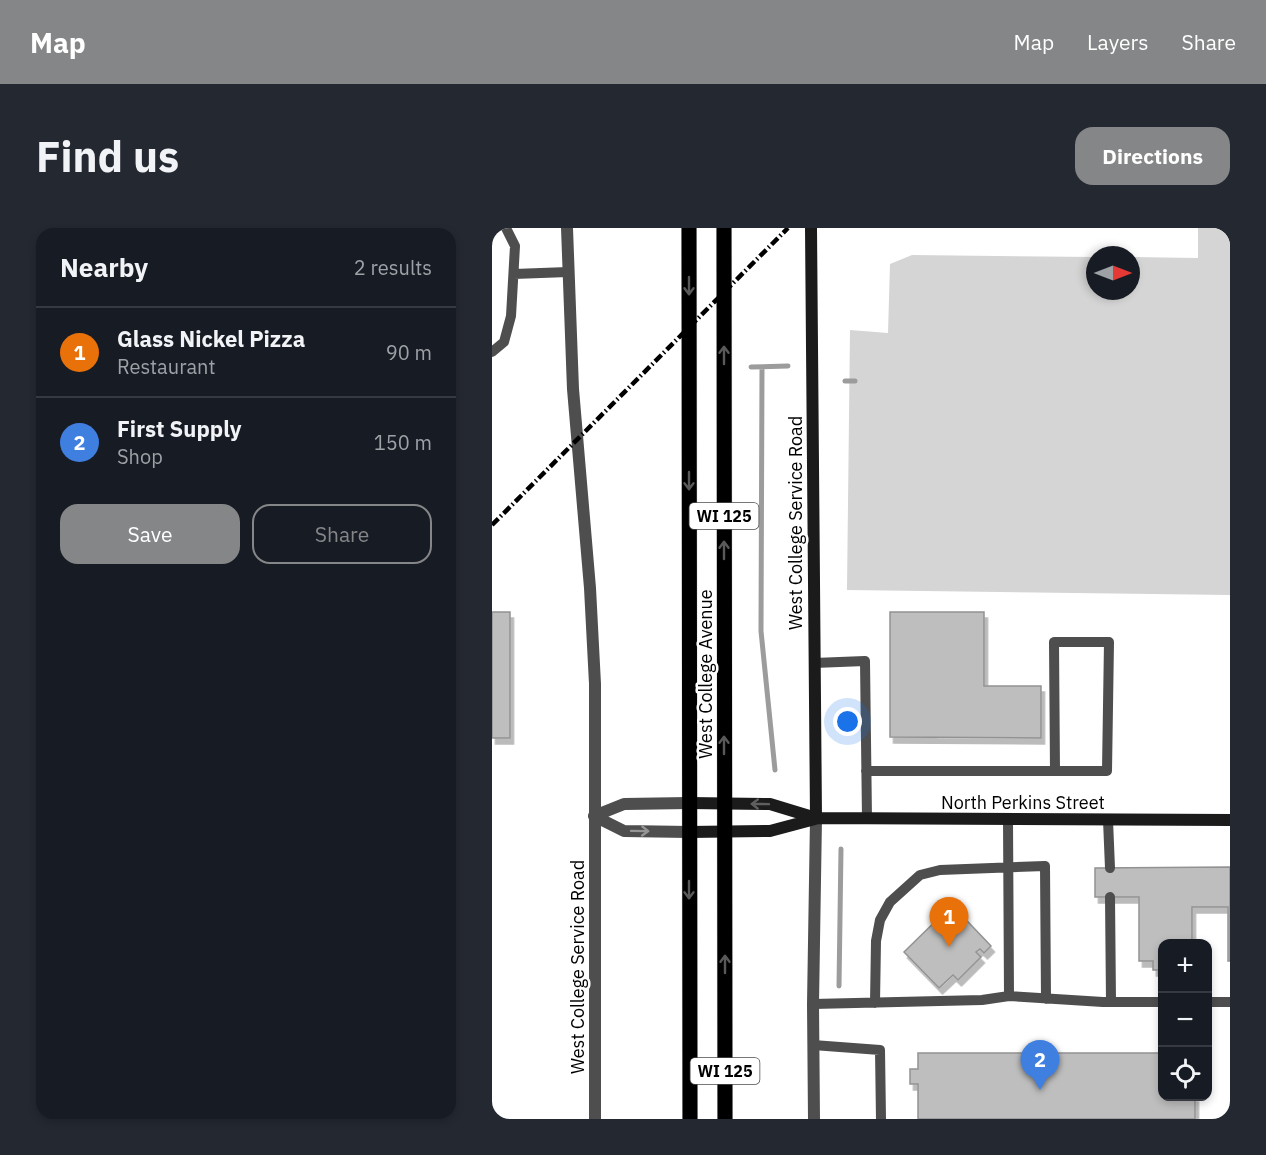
<!DOCTYPE html>
<html lang="en">
<head>
<meta charset="utf-8">
<style>
  :root { --surface:#171b24; --page:#242831; --text:#f1f3f6; --muted:#9ea1a6; --line:#363941; --accent:#858687 }
  body { margin:0; font-family:"IBM Plex Sans",sans-serif; background:var(--page); color:var(--text) }
  .controls { position:absolute; right:18px; bottom:18px; display:grid; overflow:hidden; border-radius:12px; box-shadow:0 3px 9px #0003 }
  .controls button { width:54px; height:54px; display:grid; place-items:center; padding:0; border:0; border-bottom:2px solid var(--line); background:var(--surface); color:var(--text); font:30px sans-serif }
  .compass { position:absolute; left:594px; top:18px; width:54px; height:54px; border-radius:50%; background:var(--surface); box-shadow:0 3px 9px #0003; rotate:90deg }
  .you { position:absolute; left:356px; top:494px; width:21px; height:21px; margin:-15px; border:4px solid #fff; border-radius:50%; background:#1a73e8; box-shadow:0 0 0 9px #1a73e833 }
  .badge { display:grid; place-items:center; width:39px; height:39px; border-radius:50%; background:var(--accent); color:#fff; font-size:20px; font-weight:700 }
  .pin { position:absolute; translate:-50% -50px; filter:drop-shadow(0 2px 3px #0008) }
  .pin::after { content:''; position:absolute; top:32px; width:21px; height:18px; background:inherit; clip-path:polygon(0 0,100% 0,50% 100%) }
  .list { margin:0; padding:0; list-style:none }
  h2 { display:flex; justify-content:space-between; align-items:center; height:78px; margin:0; padding:0 24px; font-size:26px }
  h2 small { font-size:20px; font-weight:400; color:var(--muted) }
  .list li { display:grid; grid-template-columns:39px 1fr auto; gap:18px; align-items:center; box-sizing:border-box; height:90px; padding:0 24px; border-top:2px solid var(--line) }
  .list b { display:block; font-size:22px; white-space:nowrap }
  .list p { margin:0; font-size:20px; white-space:nowrap; color:var(--muted) }
  .list em { font-size:20px; font-style:normal; color:var(--muted) }
  .actions { display:flex; gap:12px; padding:18px 24px }
  .actions a { flex:1; padding:14px 0; border:2px solid var(--accent); border-radius:18px; text-align:center; font-size:21px; color:var(--accent) }
  .actions .main { background:var(--accent); color:#fff }
  .icon { flex:none; width:33px; height:33px; fill:none; stroke:currentColor; stroke-width:2; stroke-linecap:round; stroke-linejoin:round }
  .map { position:relative; flex:none; width:738px; height:891px; overflow:hidden; border-radius:18px }
  header { display:flex; align-items:center; gap:36px; box-sizing:border-box; height:84px; padding:0 30px; background:var(--accent); color:#fff }
  header strong { font-size:28px }
  nav { display:flex; gap:33px; margin-inline-start:auto; font-size:21px }
  .intro { display:flex; align-items:center; justify-content:space-between; box-sizing:border-box; height:144px; padding:0 36px }
  h1 { margin:0; font-size:42px }
  .button { padding:15px 27px; border-radius:18px; background:var(--accent); color:#fff; font-size:21px; font-weight:700 }
  main { display:flex; gap:36px; padding:0 36px }
  aside { flex:1; background:var(--surface); border-radius:18px; box-shadow:0 3px 9px #0003 }
  .map>svg:first-child { display:block }
</style>
</head>
<body>
<header>
<strong>Map</strong>
<nav><a>Map</a><a>Layers</a><a>Share</a></nav>
</header>
<div class="intro"><h1>Find us</h1><a class="button">Directions</a></div>
<main>
<aside>
<h2>Nearby<small>2 results</small></h2>
<ul class="list">
<li><span class="badge" style="background:#e8710a">1</span><div><b>Glass Nickel Pizza</b><p>Restaurant</p></div><em>90 m</em></li>
<li><span class="badge" style="background:#3f7fe0">2</span><div><b>First Supply</b><p>Shop</p></div><em>150 m</em></li>
</ul>
<div class="actions"><a class="main">Save</a><a>Share</a></div>
</aside>
<div class="map">
<svg width="738" height="891" viewBox="0 0 738 891">
  <defs>
    <filter id="shadow"><feDropShadow dx="3.5" dy="6" stdDeviation="0" flood-color="#0004"/></filter>
  </defs>
  <rect width="100%" height="100%" fill="#fff"/>
  <!-- green -->
  <path fill="#d5d5d5" d="M 706,0 L 738,0 L 738,367 L 355,362 L 358,102 L 396,105 L 398,36 L 420,27 L 603,29 L 603,63 L 639,63 L 639,29 L 706,30 Z"/>
  <g fill="none" stroke-linecap="round" stroke-linejoin="round">
    <!-- stream -->
    <path stroke="#9c9c9c" stroke-width="5" d="M 259,139 L 296,138
      M 270,139 L 269,403 L 283,542
      M 353,153 L 363,153
      M 347,758 L 349,621"/>
  </g>
  <!-- building -->
  <path fill="#bebebe" stroke="#929292" stroke-width="1.5" filter="url(#shadow)" d="M 0,384 L 18,384 L 18,510 L 0,510 Z
    M 398,384 L 492,384 L 492,458 L 549,458 L 549,510 L 398,509 Z
    M 738,639 L 738,733 L 736,733 L 736,679 L 700,679 L 700,716 L 670,716 L 670,742 L 661,742 L 661,733 L 647,733 L 647,669 L 603,669 L 603,640 Z
    M 460,677 L 499,718 L 492,725 L 488,721 L 484,724 L 489,729 L 466,752 L 461,747 L 447,760 L 412,724 Z
    M 426,825 L 670,825 L 670,868 L 703,868 L 703,891 L 426,891 L 426,856 L 418,856 L 418,841 L 426,841 Z"/>
  <g fill="none" stroke-linecap="round" stroke-linejoin="round">
    <!-- primary casing -->
    <g stroke="#dbdbdb" stroke-width="16">
      <path id="primary" d="M 197,0 L 198,891
        M 232,0 L 233,891"/>
    </g>
    <!-- lane -->
    <path stroke="#4e4e4e" stroke-width="10" d="M 22,46 L 76,44
      M 0,124 L 12,114 L 19,88 L 23,18 L 14,0
      M 322,435 L 373,433 L 375,591
      M 374,543 L 563,543 L 562,414 L 617,414 L 615,543 L 563,543
      M 616,592 L 618,640
      M 618,669 L 619,774
      M 517,768 L 611,774 L 670,774
      M 716,774 L 738,774
      M 383,775 L 384,713 L 388,692 L 398,674 L 428,647 L 448,642 L 553,638 L 554,771
      M 321,776 L 490,772 L 517,768 L 516,592
      M 321,817 L 388,822 L 389,891"/>
    <!-- street -->
    <path stroke="#4e4e4e" stroke-width="12" d="M 75,0 L 81,161 L 98,360 L 103,456 L 103,891
      M 102,588 L 132,603 L 197,604
      M 102,588 L 132,576 L 197,575
      M 322,891 L 321,776 L 324,590"/>
    <!-- secondary -->
    <path stroke="#1b1b1b" stroke-width="12" d="M 319,0 L 324,590
      M 197,575 L 278,576 L 324,590 L 738,592
      M 197,604 L 278,603 L 323,591"/>
    <!-- primary -->
    <use href="#primary" stroke="#000" stroke-width="15"/>
    <!-- rail -->
    <path stroke="#000" stroke-width="4.5" stroke-dasharray="9 3 1.5 3" stroke-linecap="butt" d="M 0,297 L 296,0"/>
  </g>
  <!-- one-way arrows -->
  <defs><path id="oneway-shaft" d="M-6 0H5M1.5-3L5.5 0L1.5 3" fill="none" stroke-width="1.6" stroke-linecap="round" stroke-linejoin="round" transform="scale(1.5)"/></defs>
  <g stroke="#595959">
    <use href="#oneway-shaft" transform="translate(197 58) rotate(90)"/>
    <use href="#oneway-shaft" transform="translate(232 127) rotate(-90)"/>
    <use href="#oneway-shaft" transform="translate(197 253) rotate(90)"/>
    <use href="#oneway-shaft" transform="translate(232 322) rotate(-90)"/>
    <use href="#oneway-shaft" transform="translate(232 517) rotate(-90)"/>
    <use href="#oneway-shaft" transform="translate(197 662) rotate(90)"/>
    <use href="#oneway-shaft" transform="translate(233 736) rotate(-90)"/>
  </g>
  <use stroke="#5f5f5f" href="#oneway-shaft" transform="translate(268 576) rotate(-179)"/>
  <use stroke="#959595" href="#oneway-shaft" transform="translate(148 603) rotate(1)"/>
  <g text-anchor="middle" dominant-baseline="central" stroke-width="5" stroke-linejoin="round" paint-order="stroke">
    <!-- shield labels -->
    <g fill="#fff" stroke="#4c4c4c" stroke-width="1.5">
      <rect x="197.5" y="275" width="69" height="26" rx="4.5"/>
      <rect x="198.5" y="830" width="69" height="26" rx="4.5"/>
    </g>
    <g font-size="16" font-weight="bold" fill="#000">
      <text x="232" y="288">WI 125</text>
      <text x="233" y="843">WI 125</text>
    </g>
    <!-- street labels -->
    <g font-size="18" fill="#000" stroke="#fff">
      <text transform="translate(303 295) rotate(-90)">West College Service Road</text>
      <text transform="translate(213 446) rotate(-90)">West College Avenue</text>
      <text x="531" y="574">North Perkins Street</text>
      <text transform="translate(85 739) rotate(-90)">West College Service Road</text>
    </g>
  </g>
</svg>
<div class="controls">
<button>+</button>
<button>−</button>
<button><svg class="icon" aria-label="locate" viewBox="0 0 24 24"><circle cx="12" cy="12" r="6"/><path d="M12 2v4M12 18v4M2 12h4M18 12h4"/></svg></button>
</div>
<svg class="compass" viewBox="-18 -18 36 36"><path d="M0-13l5 13h-10z" fill="#e53935"/><path d="M0 13l5-13h-10z" fill="#9ea1a6"/></svg>
<div class="you"></div>
<div class="pin badge" style="left:457px;top:719px;background:#e8710a">1</div>
<div class="pin badge" style="left:548px;top:862px;background:#3f7fe0">2</div>
</div>
</main>
</body>
</html>
